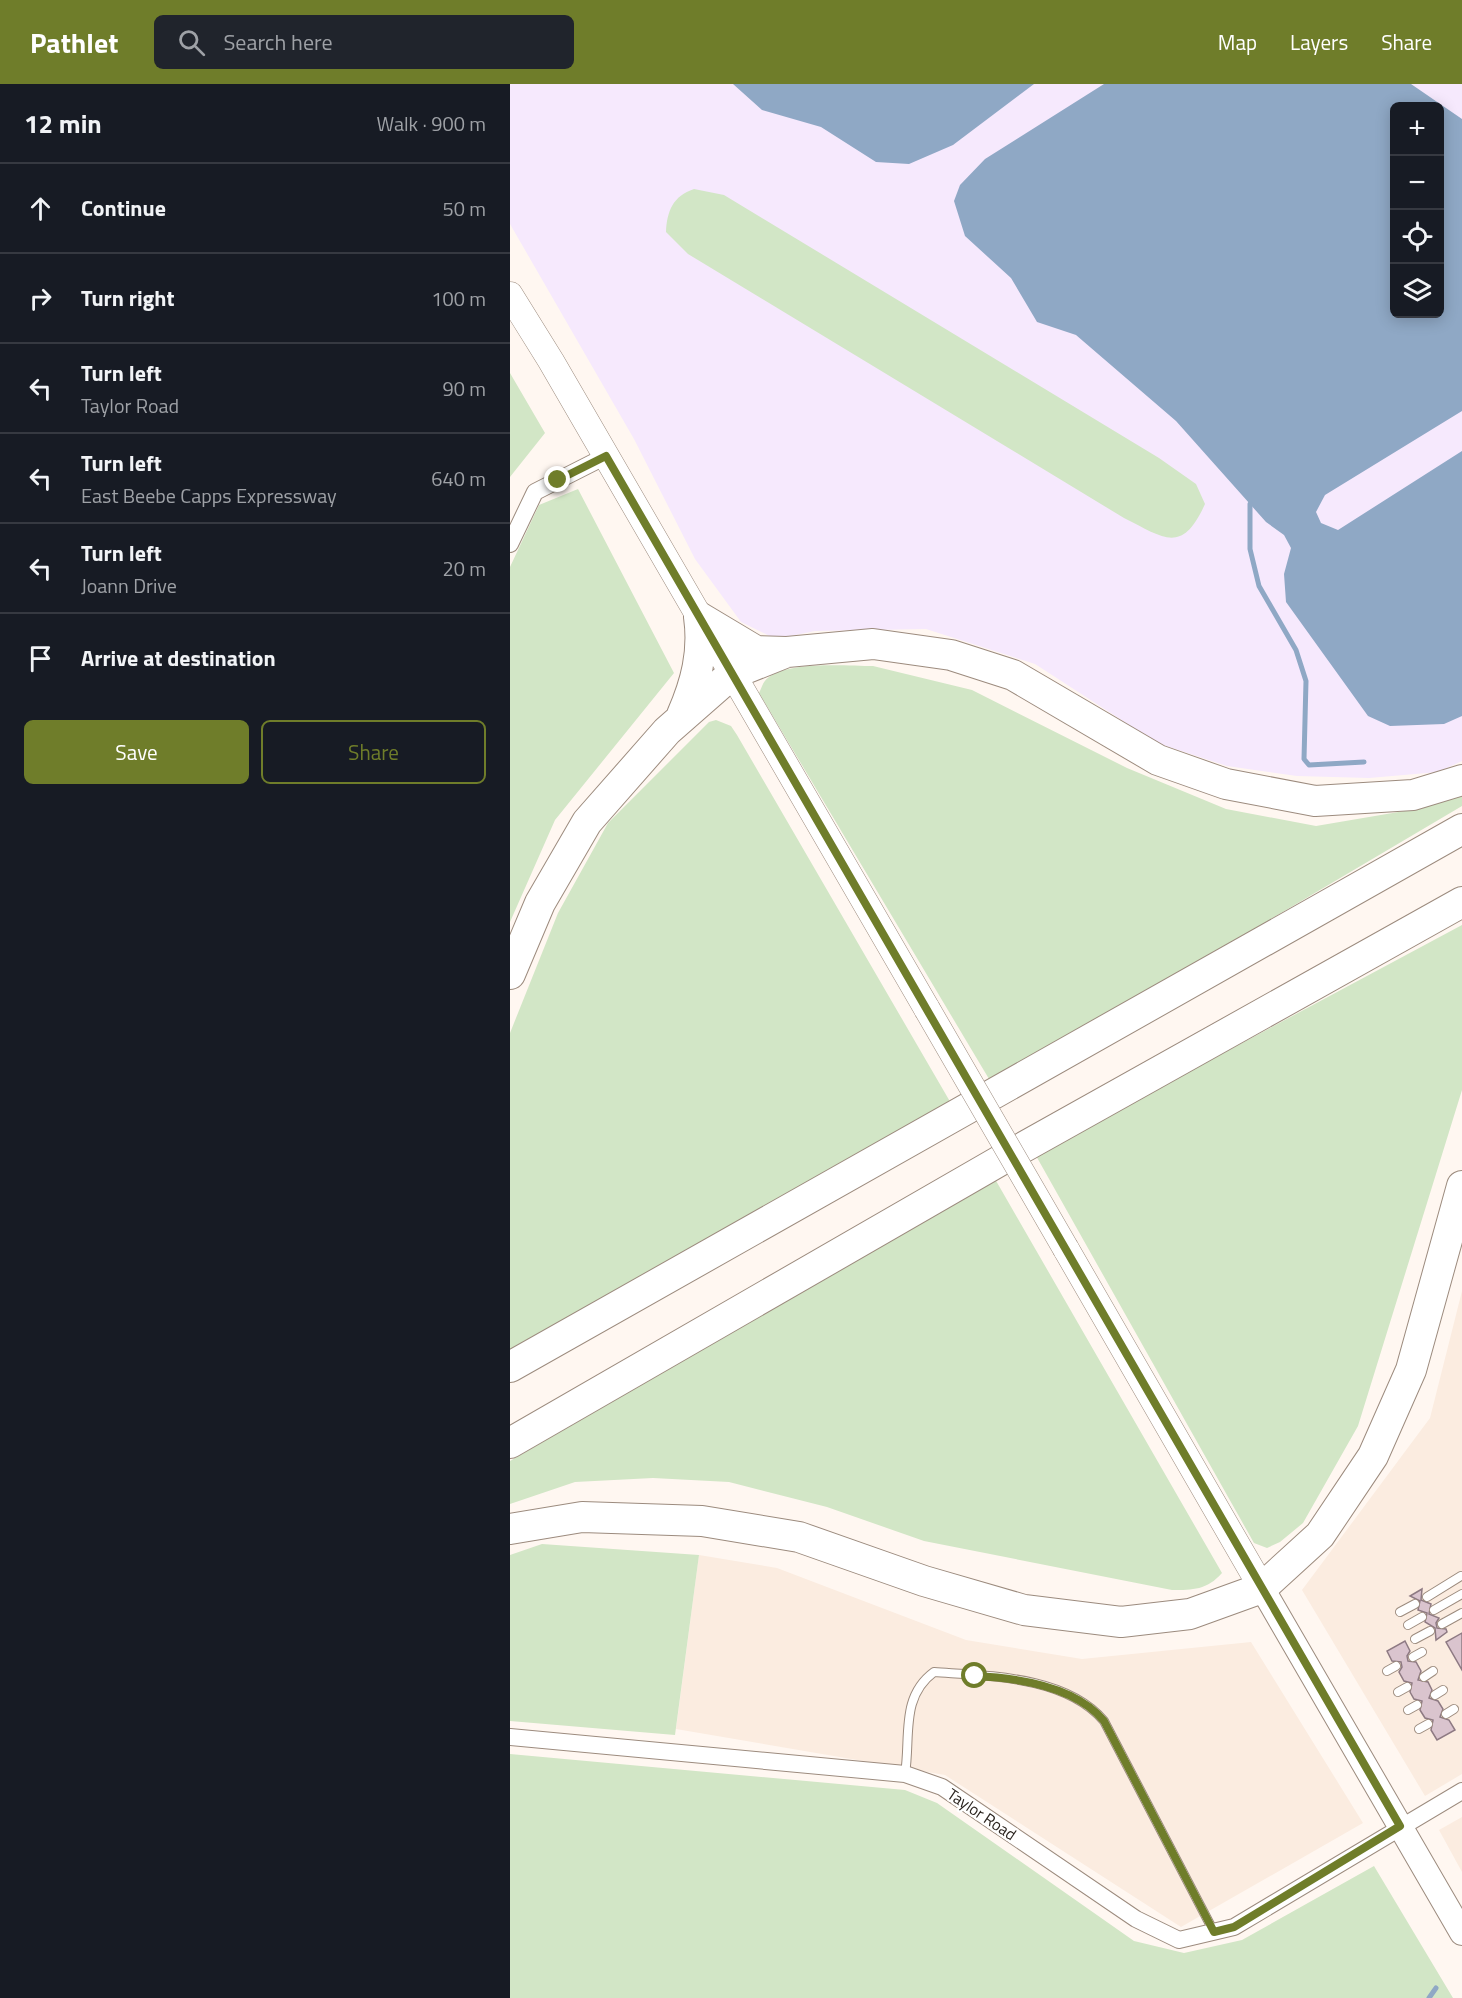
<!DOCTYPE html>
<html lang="en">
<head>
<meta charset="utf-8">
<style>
  :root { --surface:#171b24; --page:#20242c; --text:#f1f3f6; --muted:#9ea1a6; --line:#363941; --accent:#6f7d2a }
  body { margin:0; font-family:"Titillium Web",sans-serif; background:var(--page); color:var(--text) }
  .controls { position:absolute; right:18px; top:18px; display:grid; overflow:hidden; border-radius:9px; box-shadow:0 3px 15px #0003 }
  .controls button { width:54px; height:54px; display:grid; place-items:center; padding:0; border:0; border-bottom:2px solid var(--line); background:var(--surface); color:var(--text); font:30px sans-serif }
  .stop { position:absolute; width:18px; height:18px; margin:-14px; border:4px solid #6f7d2a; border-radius:50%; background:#fff }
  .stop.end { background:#6f7d2a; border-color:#fff; box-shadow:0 2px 6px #0008 }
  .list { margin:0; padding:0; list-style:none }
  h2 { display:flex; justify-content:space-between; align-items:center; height:78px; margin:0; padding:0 24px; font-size:26px }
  h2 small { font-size:20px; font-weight:400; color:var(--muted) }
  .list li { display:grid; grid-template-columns:39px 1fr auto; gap:18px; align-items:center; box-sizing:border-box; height:90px; padding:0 24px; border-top:2px solid var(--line) }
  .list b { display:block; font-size:22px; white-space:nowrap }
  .list p { margin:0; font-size:20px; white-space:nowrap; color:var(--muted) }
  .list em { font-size:20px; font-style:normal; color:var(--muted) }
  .actions { display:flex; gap:12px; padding:18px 24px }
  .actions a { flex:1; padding:14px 0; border:2px solid var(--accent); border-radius:9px; text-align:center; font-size:21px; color:var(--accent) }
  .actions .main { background:var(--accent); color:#fff }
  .icon { flex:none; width:33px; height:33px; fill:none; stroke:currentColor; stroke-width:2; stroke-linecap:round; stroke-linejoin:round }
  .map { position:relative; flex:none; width:952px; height:1914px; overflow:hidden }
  header { display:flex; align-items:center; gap:36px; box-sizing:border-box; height:84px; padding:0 30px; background:var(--accent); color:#fff }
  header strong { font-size:28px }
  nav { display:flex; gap:33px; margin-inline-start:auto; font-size:21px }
  .search { width:420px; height:54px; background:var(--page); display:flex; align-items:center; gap:15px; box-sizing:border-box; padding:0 21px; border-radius:9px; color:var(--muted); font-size:22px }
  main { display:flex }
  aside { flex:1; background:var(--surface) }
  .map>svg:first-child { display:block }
</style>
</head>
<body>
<header>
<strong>Pathlet</strong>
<div class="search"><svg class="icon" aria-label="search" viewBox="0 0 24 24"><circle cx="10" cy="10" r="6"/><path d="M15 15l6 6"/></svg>Search here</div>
<nav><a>Map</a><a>Layers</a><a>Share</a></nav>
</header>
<main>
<aside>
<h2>12 min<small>Walk · 900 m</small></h2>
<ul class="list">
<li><svg class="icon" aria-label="ahead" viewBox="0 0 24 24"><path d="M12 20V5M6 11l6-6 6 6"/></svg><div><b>Continue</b></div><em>50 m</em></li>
<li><svg class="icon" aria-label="right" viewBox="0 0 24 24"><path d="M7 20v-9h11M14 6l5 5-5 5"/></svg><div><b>Turn right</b></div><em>100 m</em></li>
<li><svg class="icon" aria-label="left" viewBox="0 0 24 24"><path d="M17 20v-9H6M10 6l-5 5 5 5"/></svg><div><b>Turn left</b><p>Taylor Road</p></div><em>90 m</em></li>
<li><svg class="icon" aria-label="left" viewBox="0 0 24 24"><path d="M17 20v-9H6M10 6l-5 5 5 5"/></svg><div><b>Turn left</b><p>East Beebe Capps Expressway</p></div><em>640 m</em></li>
<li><svg class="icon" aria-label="left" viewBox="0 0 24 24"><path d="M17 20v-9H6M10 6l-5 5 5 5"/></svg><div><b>Turn left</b><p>Joann Drive</p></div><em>20 m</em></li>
<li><svg class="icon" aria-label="arrive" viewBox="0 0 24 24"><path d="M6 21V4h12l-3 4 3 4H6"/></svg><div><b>Arrive at destination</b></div></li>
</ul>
<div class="actions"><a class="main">Save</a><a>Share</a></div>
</aside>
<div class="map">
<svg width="952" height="1914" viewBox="0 0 952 1914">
  <rect width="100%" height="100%" fill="#fff7f1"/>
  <!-- built -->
  <path fill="#fbece0" d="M 952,1207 L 952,1690 L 915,1712 L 792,1506 L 920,1334 Z
    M 189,1471 L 267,1484 L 456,1556 L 572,1575 L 741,1558 L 853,1739 L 671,1843 L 435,1691 L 166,1645 Z
    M 952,1733 L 952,1788 L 929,1746 Z"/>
  <!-- industrial -->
  <path fill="#f6e9fd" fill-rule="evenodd" d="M 0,0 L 952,0 L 952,677 L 928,688 L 859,694 L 787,692 L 717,682 L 647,659 L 525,580 L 416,545 L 305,547 L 266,555 L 231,538 L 185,475 L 124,355 L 0,140 ZM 884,22 L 930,22 L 930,230 L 884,230 Z"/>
  <!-- green -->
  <path fill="#d2e6c6" d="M 184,105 L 214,111 L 649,374 L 686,400 L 695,420 C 672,471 654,454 614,434 L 178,170 L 156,148 C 157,127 163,112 184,105 Z
    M 0,289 L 35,349 L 0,393 Z
    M 68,405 L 164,589 L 45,736 L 0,838 L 0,483 L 29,421 Z
    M 363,582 L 462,606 L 617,684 L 716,725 L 806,742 L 912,724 L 952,707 L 952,722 L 482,1000 L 249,609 C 252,603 253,597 259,593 C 281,577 336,582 363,582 Z
    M 206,636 L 221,642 L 227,651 L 442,1021 L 0,1271 L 0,949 L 48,829 L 98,739 L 199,638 Z
    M 952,841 L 952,1006 L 848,1342 L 793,1439 L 770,1458 L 757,1464 L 744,1459 L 525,1070 Z
    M 485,1095 L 712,1489 C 697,1506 683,1506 662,1506 L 414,1457 L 317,1423 L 219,1398 L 143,1394 L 65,1398 L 0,1420 L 0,1377 Z
    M 32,1460 L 189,1471 L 165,1651 L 0,1637 L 0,1471 Z
    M 0,1670 L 395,1706 L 427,1719 L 624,1857 L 674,1869 L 732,1856 L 864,1782 L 943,1914 L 0,1914 Z"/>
  <!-- water -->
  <path fill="#8fa8c5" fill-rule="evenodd" d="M 223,0 L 524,0 L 443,61 L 399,80 L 366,78 L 311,43 L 252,26 Z
    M 594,0 L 901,0 L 952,35 L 952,327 L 815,411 L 806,428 L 811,439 L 828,446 L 952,367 L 952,632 L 934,640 L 880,642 L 858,632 L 776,518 L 774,490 L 781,464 L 774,451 L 756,438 L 666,337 L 566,251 L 527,238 L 501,194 L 455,152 L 444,117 L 450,101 L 475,75 ZM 930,22 L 930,230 L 884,230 L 884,22 Z"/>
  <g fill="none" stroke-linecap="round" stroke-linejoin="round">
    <!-- stream -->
    <path stroke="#8fa8c5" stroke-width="5" d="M 740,420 L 740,465 L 749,502 L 786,566 L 796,597 L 794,675 L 799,681 L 854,678
      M 919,1914 L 926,1904"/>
  </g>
  <!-- building -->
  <path fill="#dac4ce" stroke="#8e7a83" stroke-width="1.5" d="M 912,1505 L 911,1516 L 921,1520 L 919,1530 L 929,1534 L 926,1539 L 927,1544 L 936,1545 L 937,1548 L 926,1556 L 925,1544 L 915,1538 L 917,1529 L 908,1526 L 910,1517 L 900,1512 Z
    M 952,1549 L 952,1586 L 936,1558 Z
    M 895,1557 L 900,1567 L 897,1572 L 898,1577 L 906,1578 L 911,1587 L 908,1596 L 918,1598 L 922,1606 L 919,1614 L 928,1617 L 933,1625 L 930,1633 L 939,1636 L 945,1646 L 927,1656 L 921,1646 L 923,1636 L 915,1634 L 910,1626 L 912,1617 L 904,1615 L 900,1608 L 902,1599 L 894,1597 L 889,1588 L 892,1583 L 891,1578 L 882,1577 L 877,1567 Z"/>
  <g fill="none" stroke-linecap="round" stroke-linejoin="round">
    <!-- lane casing -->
    <g stroke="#9c8b7e" stroke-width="10">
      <path id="lane" d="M 917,1513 L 951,1492
        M 924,1526 L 952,1510
        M 890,1528 L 905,1520
        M 932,1540 L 952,1529
        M 898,1541 L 912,1533
        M 905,1555 L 920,1547
        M 903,1573 L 912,1568
        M 877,1587 L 886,1582
        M 914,1593 L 923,1587
        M 888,1608 L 897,1603
        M 925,1611 L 933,1606
        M 898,1626 L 907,1621
        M 936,1630 L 944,1625
        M 909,1645 L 918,1640
        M 395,1690 C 401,1653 390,1613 424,1588 C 479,1592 556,1592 594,1637 L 704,1848"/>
    </g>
    <!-- street casing -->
    <g stroke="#9c8b7e" stroke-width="18">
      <path id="street" d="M 0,460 L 25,408 L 96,372
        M 0,1653 L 395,1690 L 432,1703 L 626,1835 L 669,1856 L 724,1843 L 952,1707"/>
    </g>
    <!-- secondary casing -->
    <g stroke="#9c8b7e" stroke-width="26">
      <path id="secondary" d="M 752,1504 L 952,1849"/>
    </g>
    <!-- primary casing -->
    <g stroke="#9c8b7e" stroke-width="27">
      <path id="primary" d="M 0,211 L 41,277 L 417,925
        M 556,1165 L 752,1504"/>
    </g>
    <!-- highway casing -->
    <g stroke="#9c8b7e" stroke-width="32">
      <path id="highway" d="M 189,533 L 246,567 L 276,568
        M 172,631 C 186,599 194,568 189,533
        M 0,890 L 30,819 L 77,738 L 157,647 L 222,590 L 277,568 L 363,560 L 441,571 L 503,591 L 648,676 L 716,700 L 805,717 L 903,711 L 952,696
        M 0,1283 L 952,745
        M 0,1359 L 505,1068 L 952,818
        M 0,1445 L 72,1433 L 192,1437 L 289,1453 L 414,1497 L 514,1526 L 611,1538 L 680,1530 L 752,1504 L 810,1451 L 863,1372 L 901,1286 L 952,1102"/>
    </g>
    <!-- lane -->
    <use href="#lane" stroke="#fff" stroke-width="8"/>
    <!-- street -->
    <use href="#street" stroke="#fff" stroke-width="16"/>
    <!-- secondary -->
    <use href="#secondary" stroke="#fff" stroke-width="24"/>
    <!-- primary -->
    <use href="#primary" stroke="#fff" stroke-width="26"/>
    <!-- highway -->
    <use href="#highway" stroke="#fff" stroke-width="30"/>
    <!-- primary-bridge casing -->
    <g stroke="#9c8b7e" stroke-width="27" stroke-linecap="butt">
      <path id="primary-bridge" d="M 417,925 L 556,1165"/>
    </g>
    <!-- primary-bridge -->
    <use href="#primary-bridge" stroke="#fff" stroke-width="26"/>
  </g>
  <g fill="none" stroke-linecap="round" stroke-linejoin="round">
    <!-- route -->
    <path stroke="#6f7d2a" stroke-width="8" d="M 48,396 L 96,372 L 890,1742 L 724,1843 L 704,1848 L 594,1637 C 565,1602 509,1594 465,1592"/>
  </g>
  <g text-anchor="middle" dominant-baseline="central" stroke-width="4.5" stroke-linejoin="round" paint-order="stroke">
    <!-- street labels -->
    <g font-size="16" fill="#2c2520" stroke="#fff">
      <text transform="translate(472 1730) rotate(34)">Taylor Road</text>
    </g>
  </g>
</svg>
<div class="controls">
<button>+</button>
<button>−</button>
<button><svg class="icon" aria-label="locate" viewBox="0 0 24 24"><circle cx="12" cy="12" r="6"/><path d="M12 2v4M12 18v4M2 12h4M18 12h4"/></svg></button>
<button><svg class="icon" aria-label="layers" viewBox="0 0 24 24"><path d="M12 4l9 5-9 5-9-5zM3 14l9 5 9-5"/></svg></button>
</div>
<div class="stop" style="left:465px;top:1592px"></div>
<div class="stop end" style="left:48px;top:396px"></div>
</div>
</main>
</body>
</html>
